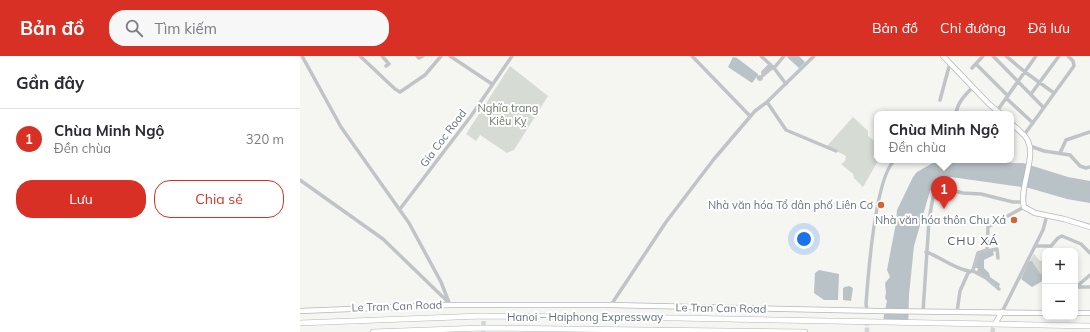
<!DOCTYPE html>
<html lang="vi">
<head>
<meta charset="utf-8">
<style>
  :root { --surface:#fff; --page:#f7f7f7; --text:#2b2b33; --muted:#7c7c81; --line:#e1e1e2; --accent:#d93025 }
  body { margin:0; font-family:Mulish,sans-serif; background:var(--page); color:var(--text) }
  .controls { position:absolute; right:12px; bottom:12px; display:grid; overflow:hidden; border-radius:8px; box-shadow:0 2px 6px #0003 }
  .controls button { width:36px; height:36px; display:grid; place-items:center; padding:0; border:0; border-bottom:1px solid var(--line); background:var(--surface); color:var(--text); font:20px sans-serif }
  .you { position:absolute; left:504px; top:183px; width:14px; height:14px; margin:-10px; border:3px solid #fff; border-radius:50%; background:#1a73e8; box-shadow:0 0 0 6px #1a73e833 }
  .badge { display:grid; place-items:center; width:26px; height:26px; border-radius:50%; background:var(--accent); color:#fff; font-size:13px; font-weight:700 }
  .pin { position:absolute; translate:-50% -33px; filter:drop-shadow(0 1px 2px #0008) }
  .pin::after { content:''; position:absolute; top:21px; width:14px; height:12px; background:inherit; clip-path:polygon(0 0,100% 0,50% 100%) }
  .popup { position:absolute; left:574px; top:55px; width:140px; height:52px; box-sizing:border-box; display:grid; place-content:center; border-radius:8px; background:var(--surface); filter:drop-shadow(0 1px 3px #0005); font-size:13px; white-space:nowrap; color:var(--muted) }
  .popup b { font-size:15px; color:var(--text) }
  .popup::after { content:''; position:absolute; left:50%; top:100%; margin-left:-8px; border:8px solid transparent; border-top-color:var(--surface) }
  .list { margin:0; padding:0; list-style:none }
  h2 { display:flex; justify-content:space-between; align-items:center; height:52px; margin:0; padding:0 16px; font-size:17px }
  h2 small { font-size:13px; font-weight:400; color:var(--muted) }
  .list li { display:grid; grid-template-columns:26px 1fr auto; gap:12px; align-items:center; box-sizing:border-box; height:60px; padding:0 16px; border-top:1px solid var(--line) }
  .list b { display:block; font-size:15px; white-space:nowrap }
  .list p { margin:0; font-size:13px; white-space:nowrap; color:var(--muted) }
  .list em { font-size:13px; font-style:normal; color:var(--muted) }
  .actions { display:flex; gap:8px; padding:12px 16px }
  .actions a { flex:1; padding:9px 0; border:1px solid var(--accent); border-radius:16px; text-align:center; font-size:14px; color:var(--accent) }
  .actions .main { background:var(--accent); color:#fff }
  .icon { flex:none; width:22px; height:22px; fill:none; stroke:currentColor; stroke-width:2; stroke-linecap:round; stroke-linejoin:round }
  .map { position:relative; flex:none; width:790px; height:276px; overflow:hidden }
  header { display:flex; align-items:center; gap:24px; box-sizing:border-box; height:56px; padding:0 20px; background:var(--accent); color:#fff }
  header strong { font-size:19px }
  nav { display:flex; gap:22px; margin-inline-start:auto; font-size:14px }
  .search { width:280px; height:36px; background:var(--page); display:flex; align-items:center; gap:10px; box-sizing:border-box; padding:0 14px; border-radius:16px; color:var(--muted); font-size:15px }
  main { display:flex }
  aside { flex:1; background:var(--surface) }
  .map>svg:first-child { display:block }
</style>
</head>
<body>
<header>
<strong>Bản đồ</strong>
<div class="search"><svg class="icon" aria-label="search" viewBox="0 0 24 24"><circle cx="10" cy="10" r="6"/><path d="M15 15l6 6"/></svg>Tìm kiếm</div>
<nav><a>Bản đồ</a><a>Chỉ đường</a><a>Đã lưu</a></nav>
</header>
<main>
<aside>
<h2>Gần đây<small></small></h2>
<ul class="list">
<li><span class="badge">1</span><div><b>Chùa Minh Ngộ</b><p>Đền chùa</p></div><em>320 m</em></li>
</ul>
<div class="actions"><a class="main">Lưu</a><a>Chia sẻ</a></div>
</aside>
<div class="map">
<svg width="790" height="276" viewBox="0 0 790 276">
  <rect width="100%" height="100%" fill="#f5f5f2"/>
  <!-- green -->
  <path fill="#d6dcd3" d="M 210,10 L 248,40 L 214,94 L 207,97 L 180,79 L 176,85 L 166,78 Z
    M 553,61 L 568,75 L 568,80 L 577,87 L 577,94 L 573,101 L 578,105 L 563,131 L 554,122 L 553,118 L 541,108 L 545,105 L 546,100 L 527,90 Z
    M 734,198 L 740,205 L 745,204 L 745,221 L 740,217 L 732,205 L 730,205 Z"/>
  <!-- water -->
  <path fill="#b9c2c7" d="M 488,0 L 499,0 L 505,6 L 499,12 L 487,1 Z
    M 433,1 L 437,2 L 458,18 L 458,19 L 452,27 L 428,11 Z
    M 638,104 L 699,104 L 712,107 L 723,107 L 768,121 L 790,125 L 790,147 L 767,143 L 729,132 L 651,121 L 638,125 L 634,129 L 630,135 L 614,190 L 609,239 L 608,276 L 582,276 L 584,259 L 587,245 L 585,242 L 586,237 L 585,227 L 590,221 L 587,214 L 596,167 L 597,154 L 613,121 L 617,116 Z
    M 693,195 L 694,199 L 684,204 L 684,212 L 689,217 L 690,221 L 700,228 L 699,231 L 682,218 L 677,216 L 678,212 L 675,212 L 679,197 Z
    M 730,205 L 732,205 L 740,217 L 745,221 L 741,226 L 732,231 L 721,223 L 728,207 Z
    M 519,214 L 539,218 L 538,244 L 524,244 L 514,237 L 515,217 Z
    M 549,230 L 553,232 L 551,245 L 543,244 L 543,232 L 545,231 Z"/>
  <!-- pier -->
  <path fill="#f5f5f2" d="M 581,266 L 611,266 L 610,276 L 580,276 Z"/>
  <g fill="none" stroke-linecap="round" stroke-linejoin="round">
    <!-- major-tunnel -->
    <path stroke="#d2d4d6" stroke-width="4.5" stroke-dasharray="4.5 2" stroke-linecap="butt" d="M 183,276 L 184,258
      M 567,276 L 567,264
      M 692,276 L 696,266"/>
    <!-- major casing -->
    <g stroke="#b4b7ba" stroke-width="6">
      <path id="major" d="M 643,0 L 689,48 L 701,58
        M 711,67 C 717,73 725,78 728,85 C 736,102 719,132 724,151 L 735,157 L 764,163 L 790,171
        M 0,255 L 150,249 L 311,249 L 578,255 L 745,257
        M 775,257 L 790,257
        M 696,266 L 702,256"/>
    </g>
    <!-- highway casing -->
    <g stroke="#b3b6b9" stroke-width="6">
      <path id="highway" d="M 0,267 L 182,260 L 377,262 L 790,270
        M 73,276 L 182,272 L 505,276"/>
    </g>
    <!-- minor -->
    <path stroke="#c1c4c7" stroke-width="3.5" d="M 2,0 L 41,71 L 109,167 L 141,226 L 150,249
      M 60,0 L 95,33 L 100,36 L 125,19 L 141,0
      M 82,0 L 89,8 L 86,10
      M 117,0 L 119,2 L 123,0
      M 150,0 L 192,28
      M 392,0 L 450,60
      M 461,0 L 474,12 L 486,28
      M 693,0 L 743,51
      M 706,0 L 725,16 L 754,37
      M 676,8 L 708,40
      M 474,12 L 484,0
      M 672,12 L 683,0
      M 463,19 L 463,16 L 470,9
      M 461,21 L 458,21 L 459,23 L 461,23 L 461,21 L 473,11
      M 731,38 L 759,0
      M 706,42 L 733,67
      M 640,44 L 650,7
      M 467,46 L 486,74 L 536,95
      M 697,55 L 736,0
      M 656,58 C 657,47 665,39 673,31
      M 724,79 L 774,10 L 773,5 L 768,0
      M 730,90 L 744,95 L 770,99 L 780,110 L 786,112 L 790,111
      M 760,97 L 766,84 L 790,76
      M 0,124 L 83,183 L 148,246
      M 100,153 L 171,60 L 212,0
      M 735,190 L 751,190 L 758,182 L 762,180 L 781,188 L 790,197
      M 687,195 L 697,193 L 698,202
      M 626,196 C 641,201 654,213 669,215
      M 673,215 L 686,222 L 699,233
      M 776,231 L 790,231
      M 775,232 L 790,219
      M 311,249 L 366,166 L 414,103 L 455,55 L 467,46 L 514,0
      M 567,254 L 566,248 C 568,221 575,120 595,104
      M 623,256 L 629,164 L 633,141 L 637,133 L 642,132 L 663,137 L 681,138 L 713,146 L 724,146
      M 657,256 L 660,235 L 668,217 L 673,214 L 678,197 L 687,194 L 688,171 L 724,151
      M 702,256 L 743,174 L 747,159"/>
    <!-- major -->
    <use href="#major" stroke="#fff" stroke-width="4.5"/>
    <!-- highway -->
    <use href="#highway" stroke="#fff" stroke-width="5"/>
  </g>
  <!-- markers -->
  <g fill="#d26435" stroke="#fff" stroke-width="1.5">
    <circle cx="581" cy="149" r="4"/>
    <circle cx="714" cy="164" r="4"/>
  </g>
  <g text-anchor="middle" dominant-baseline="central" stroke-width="4" stroke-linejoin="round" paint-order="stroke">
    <!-- park labels -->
    <g font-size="11" fill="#687865" stroke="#fff">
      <text x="208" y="52">Nghĩa trang<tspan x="208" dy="13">Kiêu Kỵ</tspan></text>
    </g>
    <!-- street labels -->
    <g font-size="11" fill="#677380" stroke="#fff">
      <text transform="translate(143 82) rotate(-53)">Gia Coc Road</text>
      <text transform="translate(97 250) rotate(-2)">Le Tran Can Road</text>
      <text transform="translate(421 252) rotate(1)">Le Tran Can Road</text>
      <text x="285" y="261">Hanoi – Haiphong Expressway</text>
    </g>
    <!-- poi labels -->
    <g font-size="11" fill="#677380" stroke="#fff" text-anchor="end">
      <text x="573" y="149">Nhà văn hóa Tổ dân phố Liên Cơ</text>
      <text x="706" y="164">Nhà văn hóa thôn Chu Xá</text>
    </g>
    <!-- neighbourhood labels -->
    <g font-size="12" letter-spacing="1" fill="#545d66" stroke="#fff">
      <text x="673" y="184">CHU XÁ</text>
    </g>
  </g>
</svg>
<div class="controls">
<button>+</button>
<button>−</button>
</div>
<div class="you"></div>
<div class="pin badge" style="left:644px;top:153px">1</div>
<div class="popup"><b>Chùa Minh Ngộ</b>Đền chùa</div>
</div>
</main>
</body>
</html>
